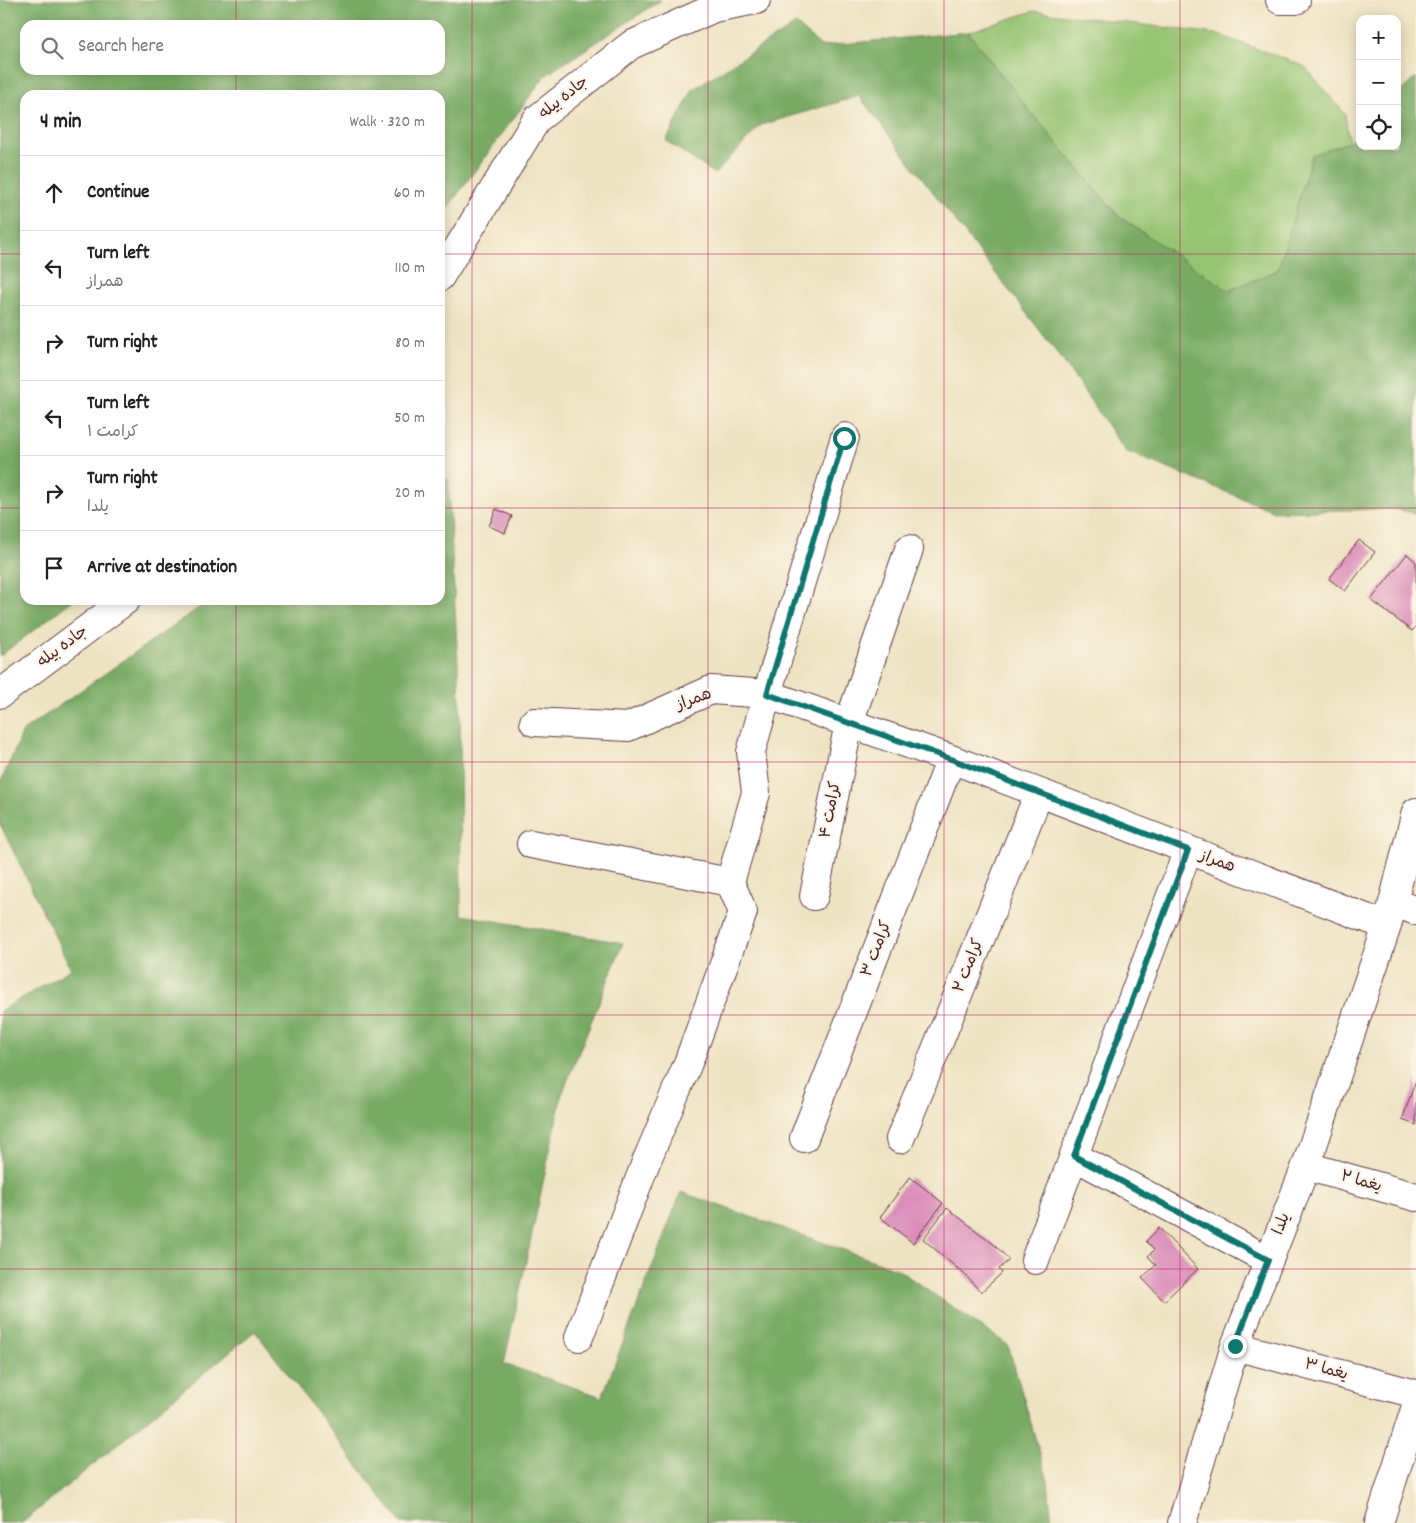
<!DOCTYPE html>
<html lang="en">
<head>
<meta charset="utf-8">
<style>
  :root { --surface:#fff; --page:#f6f6f6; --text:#222; --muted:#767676; --line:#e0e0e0 }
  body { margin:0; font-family:Dekko,"Playpen Sans Arabic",sans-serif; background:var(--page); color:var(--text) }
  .controls { position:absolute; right:15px; top:15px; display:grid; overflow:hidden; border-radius:10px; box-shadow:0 2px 12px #0003 }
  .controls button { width:45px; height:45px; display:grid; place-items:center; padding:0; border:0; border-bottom:1px solid var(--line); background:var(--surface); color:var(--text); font:25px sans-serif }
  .stop { position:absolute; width:15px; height:15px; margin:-11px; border:4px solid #0f766e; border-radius:50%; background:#fff }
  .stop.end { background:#0f766e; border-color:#fff; box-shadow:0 1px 5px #0008 }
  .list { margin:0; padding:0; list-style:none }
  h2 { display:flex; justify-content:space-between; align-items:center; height:65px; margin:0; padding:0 20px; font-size:21px }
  h2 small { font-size:16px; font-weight:400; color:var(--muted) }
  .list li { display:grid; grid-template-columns:32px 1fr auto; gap:15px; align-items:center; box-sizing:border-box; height:75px; padding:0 20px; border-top:1px solid var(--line) }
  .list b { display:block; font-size:19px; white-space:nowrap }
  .list p { margin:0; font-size:16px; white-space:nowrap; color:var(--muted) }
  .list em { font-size:16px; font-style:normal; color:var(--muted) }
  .icon { flex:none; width:28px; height:28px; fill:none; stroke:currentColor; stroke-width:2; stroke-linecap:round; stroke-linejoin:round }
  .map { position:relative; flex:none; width:1416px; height:1523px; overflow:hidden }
  .search { position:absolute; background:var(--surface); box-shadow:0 2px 12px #0003; left:20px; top:20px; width:425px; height:55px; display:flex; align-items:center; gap:12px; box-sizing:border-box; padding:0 18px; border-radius:15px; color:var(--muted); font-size:19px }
  .panel { position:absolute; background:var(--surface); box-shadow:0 2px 12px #0003; left:20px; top:90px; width:425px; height:515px; border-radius:15px }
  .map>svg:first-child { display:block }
</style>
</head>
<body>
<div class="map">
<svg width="1416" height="1523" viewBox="0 0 1416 1523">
  <rect width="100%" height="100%" fill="#fcf5e5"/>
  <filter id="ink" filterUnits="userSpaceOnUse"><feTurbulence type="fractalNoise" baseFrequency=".02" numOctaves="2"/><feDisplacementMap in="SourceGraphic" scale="10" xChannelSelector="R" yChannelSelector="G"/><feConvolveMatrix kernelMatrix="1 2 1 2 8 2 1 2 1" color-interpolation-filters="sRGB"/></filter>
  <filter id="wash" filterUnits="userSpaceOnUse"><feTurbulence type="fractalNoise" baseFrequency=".0096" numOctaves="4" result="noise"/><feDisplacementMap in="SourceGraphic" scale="20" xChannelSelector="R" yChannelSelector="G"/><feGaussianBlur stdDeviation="1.12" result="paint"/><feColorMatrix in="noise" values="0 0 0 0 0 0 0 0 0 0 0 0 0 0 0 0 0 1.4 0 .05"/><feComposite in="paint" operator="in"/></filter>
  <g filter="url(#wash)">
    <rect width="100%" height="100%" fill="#ede3c3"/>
    <!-- green -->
    <path fill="#96c472" stroke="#70724e" d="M 1034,11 L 1216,34 L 1304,66 L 1345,114 L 1349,142 L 1312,155 L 1278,270 L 1228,291 L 1118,216 L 1029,110 L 968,32 Z"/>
    <!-- forest -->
    <path fill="#78aa64" stroke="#616448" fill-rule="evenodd" d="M 0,0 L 661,0 L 545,76 L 440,218 L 440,95 L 25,95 L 25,600 L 73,600 L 0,656 ZM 25,25 L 440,25 L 440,70 L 25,70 Z
      M 796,24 L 821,46 L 968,32 L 1029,110 L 1118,216 L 1229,291 L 1278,270 L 1312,155 L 1349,142 L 1360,132 L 1360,146 L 1397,146 L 1397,95 L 1416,77 L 1416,513 L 1392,509 L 1276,512 L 1125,451 L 1061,358 L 859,96 L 761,125 L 715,174 L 666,141 L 693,89 Z
      M 440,476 L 448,479 L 460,700 L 461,915 L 623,943 L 562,1094 L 504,1364 L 602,1397 L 681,1192 L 897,1269 L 1008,1345 L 1048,1481 L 1052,1523 L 401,1523 L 255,1331 L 22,1523 L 0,1523 L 0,1011 L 71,969 L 0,824 L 0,784 L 23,731 L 210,600 L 440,600 Z"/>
    <g id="blocks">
      <!-- building -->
      <path fill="#db8dba" d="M 496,509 L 512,516 L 505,533 L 489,526 Z
        M 1359,540 L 1375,552 L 1345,591 L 1329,579 Z
        M 1407,554 L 1416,562 L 1416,626 L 1412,631 L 1371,600 Z
        M 1416,1080 L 1416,1125 L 1402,1120 Z
        M 910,1177 L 943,1203 L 913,1243 L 880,1217 Z
        M 947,1208 L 995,1245 L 1009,1260 L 999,1269 L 1002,1273 L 981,1292 L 964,1274 L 923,1239 Z
        M 1159,1228 L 1198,1269 L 1164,1301 L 1142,1278 L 1156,1265 L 1148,1256 L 1154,1250 L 1146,1241 Z"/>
    </g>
  </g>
  <g filter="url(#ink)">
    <use href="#blocks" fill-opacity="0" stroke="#623c42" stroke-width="1"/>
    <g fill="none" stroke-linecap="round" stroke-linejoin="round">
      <!-- minor casing -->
      <g stroke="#623c42" stroke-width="30">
        <path id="minor" d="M 534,722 L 628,727 L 711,690 L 767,694 L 951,759 L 1387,926
          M 531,844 L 730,882
          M 814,896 L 849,723 L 909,549
          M 1393,902 L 1416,911
          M 804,1138 L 951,759
          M 900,1139 L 1039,793
          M 1074,1156 L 1268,1260
          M 1306,1166 L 1416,1197
          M 1035,1260 L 1188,850
          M 579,1337 L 646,1162 L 688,1063 L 743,912 L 730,882 L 756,793 L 751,752 L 767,694 L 845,437
          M 1235,1346 L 1416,1394
          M 1182,1523 L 1235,1346 L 1306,1166 L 1387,926 L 1416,812"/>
      </g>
      <!-- tertiary casing -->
      <g stroke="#623c42" stroke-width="30">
        <path id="tertiary" d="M 1280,0 L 1296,0
          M 440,277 L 537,119 L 631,45 L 714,8 L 756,0
          M 0,694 L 126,600
          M 1379,1523 L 1416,1406"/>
      </g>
      <!-- minor -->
      <use href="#minor" stroke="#fff" stroke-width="28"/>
      <!-- tertiary -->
      <use href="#tertiary" stroke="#fff" stroke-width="28"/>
    </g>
  </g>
  <g fill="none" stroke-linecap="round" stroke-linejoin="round" filter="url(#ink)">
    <!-- route -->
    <path stroke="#0f766e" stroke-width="6" d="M 844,438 L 767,694 L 951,759 L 1188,850 L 1074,1156 L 1268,1260 L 1235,1346"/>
  </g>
  <!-- grid -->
  <path fill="none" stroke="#c2185b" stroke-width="1" stroke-opacity="0.55" d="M 236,0 L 236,25M 472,0 L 472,1523M 708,0 L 708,1523M 944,0 L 944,1523M 1180,0 L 1180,1523M 236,70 L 236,95M 0,254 L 25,254M 440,254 L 1416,254M 0,508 L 25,508M 440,508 L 1416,508M 236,600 L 236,1523M 0,762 L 1416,762M 0,1015 L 1416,1015M 0,1269 L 1416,1269"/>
  <g text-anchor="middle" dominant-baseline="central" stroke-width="4.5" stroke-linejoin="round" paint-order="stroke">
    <!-- street labels -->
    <g font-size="16" fill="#4a1f2b" stroke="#fcf5e5">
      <text transform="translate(564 98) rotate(-39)">جاده بیله</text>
      <text transform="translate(63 647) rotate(-37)">جاده بیله</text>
      <text transform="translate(694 700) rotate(-20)">همراز</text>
      <text transform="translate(831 810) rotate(-79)">کرامت ۴</text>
      <text transform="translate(1217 862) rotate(21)">همراز</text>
      <text transform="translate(877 949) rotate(-69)">کرامت ۳</text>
      <text transform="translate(969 966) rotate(-68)">کرامت ۲</text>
      <text transform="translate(1361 1182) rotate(16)">یغما ۲</text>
      <text transform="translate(1282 1224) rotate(-68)">یلدا</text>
      <text transform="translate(1326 1370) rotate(15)">یغما ۳</text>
    </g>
  </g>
</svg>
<div class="controls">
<button>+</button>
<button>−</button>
<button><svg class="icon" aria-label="locate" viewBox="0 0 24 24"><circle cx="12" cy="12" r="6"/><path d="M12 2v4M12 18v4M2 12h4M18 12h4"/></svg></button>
</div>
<div class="stop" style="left:844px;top:438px"></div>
<div class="stop end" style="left:1235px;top:1346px"></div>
<div class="search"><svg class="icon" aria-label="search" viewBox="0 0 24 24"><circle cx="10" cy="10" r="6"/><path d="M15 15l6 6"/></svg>Search here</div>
<section class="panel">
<h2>4 min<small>Walk · 320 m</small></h2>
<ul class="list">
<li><svg class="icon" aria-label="ahead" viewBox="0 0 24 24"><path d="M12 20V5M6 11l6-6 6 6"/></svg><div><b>Continue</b></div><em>60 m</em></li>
<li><svg class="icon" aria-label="left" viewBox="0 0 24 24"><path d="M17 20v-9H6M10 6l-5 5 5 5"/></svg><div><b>Turn left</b><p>همراز</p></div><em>110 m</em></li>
<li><svg class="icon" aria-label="right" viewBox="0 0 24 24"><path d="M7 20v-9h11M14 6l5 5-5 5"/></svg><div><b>Turn right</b></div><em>80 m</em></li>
<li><svg class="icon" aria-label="left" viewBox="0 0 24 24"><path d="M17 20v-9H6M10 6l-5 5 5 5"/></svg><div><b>Turn left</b><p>کرامت ۱</p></div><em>50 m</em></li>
<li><svg class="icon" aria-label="right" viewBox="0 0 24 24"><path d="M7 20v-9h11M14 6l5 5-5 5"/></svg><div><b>Turn right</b><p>یلدا</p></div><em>20 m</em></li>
<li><svg class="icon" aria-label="arrive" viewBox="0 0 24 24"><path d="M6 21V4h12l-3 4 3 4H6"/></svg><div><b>Arrive at destination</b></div></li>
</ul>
</section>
</div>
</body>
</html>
